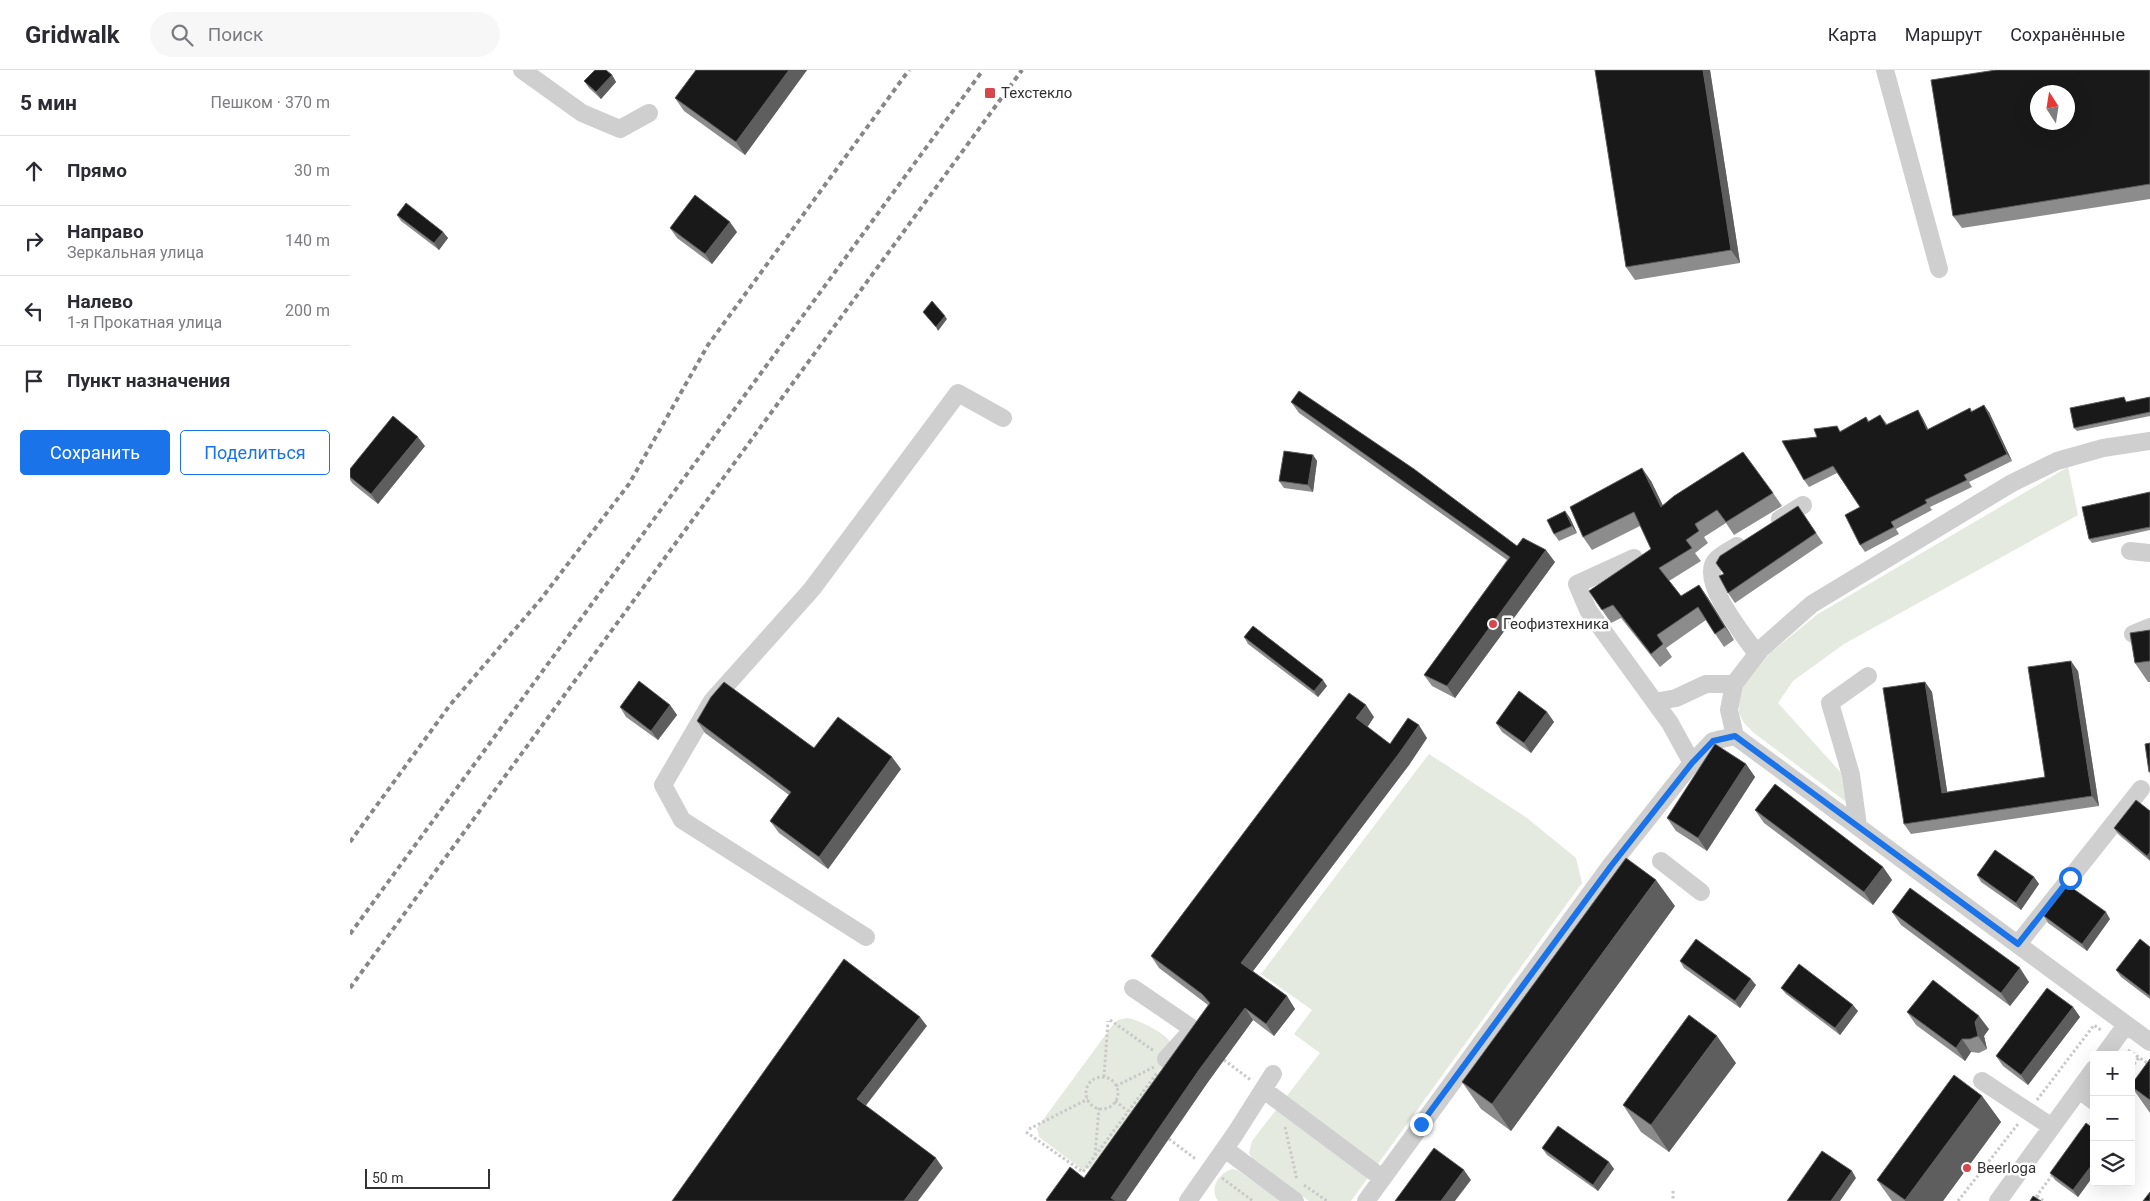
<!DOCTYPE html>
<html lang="ru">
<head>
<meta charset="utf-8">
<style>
  :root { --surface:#fff; --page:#f7f7f7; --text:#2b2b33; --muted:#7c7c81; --line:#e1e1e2; --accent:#1a73e8 }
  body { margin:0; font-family:Roboto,sans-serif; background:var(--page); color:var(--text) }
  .controls { position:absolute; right:15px; bottom:15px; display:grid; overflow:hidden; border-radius:5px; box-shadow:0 5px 20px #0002 }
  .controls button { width:45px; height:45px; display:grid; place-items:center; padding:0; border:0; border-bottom:1px solid var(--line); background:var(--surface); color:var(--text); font:25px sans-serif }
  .compass { position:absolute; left:1680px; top:15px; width:45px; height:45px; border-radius:50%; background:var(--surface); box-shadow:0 5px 20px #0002; rotate:348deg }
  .scale { position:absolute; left:15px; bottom:12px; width:125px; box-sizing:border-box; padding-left:5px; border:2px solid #323232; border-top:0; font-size:14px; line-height:18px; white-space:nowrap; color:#323232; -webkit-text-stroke:4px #fff; paint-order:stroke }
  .stop { position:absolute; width:15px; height:15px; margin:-11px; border:4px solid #1a73e8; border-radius:50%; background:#fff }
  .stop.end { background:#1a73e8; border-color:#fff; box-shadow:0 1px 5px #0008 }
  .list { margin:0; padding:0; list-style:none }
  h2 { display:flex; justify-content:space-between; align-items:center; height:65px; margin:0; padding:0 20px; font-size:21px }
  h2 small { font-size:16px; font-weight:400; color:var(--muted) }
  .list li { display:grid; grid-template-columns:32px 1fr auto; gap:15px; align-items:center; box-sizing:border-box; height:70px; padding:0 20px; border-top:1px solid var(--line) }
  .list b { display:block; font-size:19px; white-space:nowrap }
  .list p { margin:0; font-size:16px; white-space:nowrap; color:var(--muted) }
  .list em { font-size:16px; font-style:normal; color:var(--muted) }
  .actions { display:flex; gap:10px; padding:15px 20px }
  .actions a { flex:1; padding:11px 0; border:1px solid var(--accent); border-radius:5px; text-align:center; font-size:18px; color:var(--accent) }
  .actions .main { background:var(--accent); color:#fff }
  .icon { flex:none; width:28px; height:28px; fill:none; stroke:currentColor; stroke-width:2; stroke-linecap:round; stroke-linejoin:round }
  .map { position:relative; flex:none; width:1800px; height:1131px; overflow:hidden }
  header { display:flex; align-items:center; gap:30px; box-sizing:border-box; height:70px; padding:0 25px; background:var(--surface); border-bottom:1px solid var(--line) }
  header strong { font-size:24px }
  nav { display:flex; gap:28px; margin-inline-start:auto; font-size:18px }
  .search { width:350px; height:45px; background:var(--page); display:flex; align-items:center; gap:12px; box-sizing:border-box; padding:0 18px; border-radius:28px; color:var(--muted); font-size:19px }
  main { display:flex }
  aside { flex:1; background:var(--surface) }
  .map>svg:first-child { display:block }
</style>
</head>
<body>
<header>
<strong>Gridwalk</strong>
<div class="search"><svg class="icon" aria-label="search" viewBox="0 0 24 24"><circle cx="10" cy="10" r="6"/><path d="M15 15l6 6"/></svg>Поиск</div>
<nav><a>Карта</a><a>Маршрут</a><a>Сохранённые</a></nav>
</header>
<main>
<aside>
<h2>5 мин<small>Пешком · 370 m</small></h2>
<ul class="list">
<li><svg class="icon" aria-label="ahead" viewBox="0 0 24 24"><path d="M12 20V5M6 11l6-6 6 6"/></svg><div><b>Прямо</b></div><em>30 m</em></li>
<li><svg class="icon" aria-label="right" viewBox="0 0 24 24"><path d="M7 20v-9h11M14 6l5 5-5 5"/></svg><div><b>Направо</b><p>Зеркальная улица</p></div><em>140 m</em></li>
<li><svg class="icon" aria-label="left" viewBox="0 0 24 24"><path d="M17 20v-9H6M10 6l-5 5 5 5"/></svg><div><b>Налево</b><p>1-я Прокатная улица</p></div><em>200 m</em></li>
<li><svg class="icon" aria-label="arrive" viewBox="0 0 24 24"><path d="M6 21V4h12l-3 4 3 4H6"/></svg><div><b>Пункт назначения</b></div></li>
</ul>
<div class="actions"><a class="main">Сохранить</a><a>Поделиться</a></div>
</aside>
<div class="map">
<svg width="1800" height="1131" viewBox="0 0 1800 1131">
  <rect width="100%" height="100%" fill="#fff"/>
  <!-- green -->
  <path fill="#e4eadf" d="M 1718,397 L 1728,445 L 1494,574 L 1443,611 L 1428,633 L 1494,706 L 1511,743 L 1404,663 L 1394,653 L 1389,643 L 1390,620 L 1420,583 L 1468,544 Z
    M 1079,684 L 1177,748 L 1226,788 L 1232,813 L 1001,1131 L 959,1131 L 903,1090 L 899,1083 L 902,1071 L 970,983 L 944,964 L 962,940 L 911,904 Z
    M 777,948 C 787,949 822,965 822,977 C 822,980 820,985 819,989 L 741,1098 L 733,1100 L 689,1067 L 687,1058 L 762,956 L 768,950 Z
    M 882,1099 L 887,1100 L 931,1131 L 868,1131 C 859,1118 868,1104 882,1099 Z"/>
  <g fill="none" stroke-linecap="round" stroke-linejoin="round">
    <!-- path -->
    <path stroke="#c9c9c9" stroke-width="3" stroke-dasharray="2.5 2.5" stroke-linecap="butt" d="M 760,950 L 804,981
      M 1778,980 L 1800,995
      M 874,990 L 902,1011
      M 1781,998 L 1790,986
      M 754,1007 L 758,951
      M736 1023a16 16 0 1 1 32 0a16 16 0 1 1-32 0Z
      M 766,1016 L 804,997
      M 1687,1030 L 1744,955 L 1752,961
      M 765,1031 L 778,1041
      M 935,1057 L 947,1110
      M 1737,1058 L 1744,1049
      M 679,1059 L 738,1029
      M 676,1062 L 733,1102 L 807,1003
      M 819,1069 L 847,1090
      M 745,1085 L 749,1038
      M 872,1108 L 903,1131
      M 954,1115 L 977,1131
      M 1323,1121 L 1323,1131
      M 1687,1126 L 1694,1131
      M 1608,1131 L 1668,1054
      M 1683,1131 L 1703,1104"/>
    <!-- minor -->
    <path stroke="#cfcfcf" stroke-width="18" d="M 172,0 L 232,43 L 270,59 L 299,43
      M 1535,0 L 1589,199
      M 1430,449 L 1453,435
      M 1387,476 C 1379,481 1366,487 1363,495 C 1355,519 1394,565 1407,584
      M 1780,481 L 1800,483
      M 1284,488 L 1227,514 L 1238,540 L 1320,653 L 1342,693
      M 1783,564 L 1800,557
      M 1305,632 L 1326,628 L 1356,614 L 1384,614
      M 1385,666 L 1379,640 L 1384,614 L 1411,579 L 1462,534 L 1662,413 L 1707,391 L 1753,378 L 1800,371
      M 1385,666 L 1800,972
      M 1508,756 L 1501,705 L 1480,633 L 1518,606
      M 1311,791 L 1351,822
      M 516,867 L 332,750 L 313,715 L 362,631 L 462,519 L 608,323 L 653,348
      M 1668,874 L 1791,719
      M 783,918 L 843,959 L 816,989
      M 1754,985 L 1776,955
      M 1632,1011 L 1702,1057
      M 914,1020 L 1032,1108
      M 1729,1020 L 1744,1031
      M 875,1079 L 945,1131
      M 838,1131 L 885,1064 L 923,1004
      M 1016,1131 L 1261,795 L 1342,693 L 1363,671 L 1385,666
      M 1648,1131 L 1744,999"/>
    <!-- rail -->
    <path stroke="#878787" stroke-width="4" stroke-dasharray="5 4" stroke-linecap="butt" d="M 0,772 L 100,635 L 191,529 L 279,414 L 358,275 L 559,0
      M 0,864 L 633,0
      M 0,918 L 672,0"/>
  </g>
  <!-- wall -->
  <path fill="#8c8c8c" d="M 346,0 L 457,0 L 395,85 L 334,41 L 325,28 Z
    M 1360,0 L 1390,193 L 1285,210 L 1276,197 Z
    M 1800,0 L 1800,129 L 1612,158 L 1603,146 Z
    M 262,5 L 266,12 L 251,29 L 239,18 L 234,11 Z
    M 47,145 L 93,162 L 98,168 L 89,180 L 51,151 Z
    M 320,158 L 387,162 L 362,194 L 327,168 Z
    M 1800,327 L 1800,346 L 1727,361 L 1724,358 L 1777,332 Z
    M 941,332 L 1167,476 L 1205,492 L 1105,628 L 1082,616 L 1074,605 L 1157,490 L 949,343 Z
    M 1620,338 L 1622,341 L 1639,342 L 1662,391 L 1619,412 L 1622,417 L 1580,437 L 1582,440 L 1546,459 L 1549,464 L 1515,482 L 1510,475 L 1510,437 L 1487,403 L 1459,417 L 1454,410 L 1467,367 L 1490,361 L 1516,347 L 1519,351 L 1530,345 L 1537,354 L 1572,347 L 1578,359 Z
    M 75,376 L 28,434 L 3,414 L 0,410 L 0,399 Z
    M 963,385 L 967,391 L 963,422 L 934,418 L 929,411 Z
    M 1301,411 L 1313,436 L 1423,423 L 1432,436 L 1384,465 L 1376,453 L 1354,467 L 1358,473 L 1345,483 L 1351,491 L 1319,511 L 1331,526 L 1349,515 L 1358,528 L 1384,570 L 1374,577 L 1356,550 L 1316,578 L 1322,587 L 1310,597 L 1271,548 L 1261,553 L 1239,521 L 1301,479 L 1290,456 L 1242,480 L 1233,467 Z
    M 1800,422 L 1800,460 L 1742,473 L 1739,469 Z
    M 1448,436 L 1473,473 L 1385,533 L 1378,523 L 1374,504 Z
    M 1215,441 L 1220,448 L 1227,463 L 1209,471 L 1204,464 Z
    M 1800,560 L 1800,612 L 1798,612 L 1785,593 Z
    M 894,567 L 977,616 L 968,627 L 898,574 Z
    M 1728,601 L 1749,736 L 1561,764 L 1554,754 L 1575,612 L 1582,622 L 1597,722 L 1695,707 Z
    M 320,635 L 327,645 L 308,670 L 276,647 L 270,637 Z
    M 1197,642 L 1204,652 L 1181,683 L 1152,662 L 1146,653 Z
    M 1024,647 L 1017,657 L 1040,674 L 1077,668 L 1059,695 L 903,901 L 937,926 L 945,939 L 924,966 L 903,950 L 858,1012 L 776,1131 L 697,1131 L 696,1130 L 734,1108 L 858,935 L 809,898 L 801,886 Z
    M 347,651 L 464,678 L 551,699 L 478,799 L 429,763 L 420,751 L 439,725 L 355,663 Z
    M 1396,694 L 1405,707 L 1357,781 L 1326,761 L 1317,748 Z
    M 1405,740 L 1533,797 L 1542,810 L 1523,835 L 1414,753 Z
    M 1800,741 L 1800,791 L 1768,764 L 1764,758 Z
    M 1627,805 L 1684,807 L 1689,814 L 1671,840 L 1631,812 Z
    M 1325,836 L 1161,1061 L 1131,1039 L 1112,1012 Z
    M 1542,842 L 1679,912 L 1660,936 L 1551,855 Z
    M 1694,846 L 1760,849 L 1737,881 L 1698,853 Z
    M 1800,877 L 1800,929 L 1771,907 L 1766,900 Z
    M 1330,891 L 1406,915 L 1390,938 L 1334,898 Z
    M 1431,918 L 1508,941 L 1490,965 L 1436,924 Z
    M 1723,937 L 1730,947 L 1678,1015 L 1653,996 L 1646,986 Z
    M 1557,942 L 1639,959 L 1634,966 L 1637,979 L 1629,983 L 1621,982 L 1615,991 L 1566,955 Z
    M 1800,989 L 1800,1043 L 1781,1016 Z
    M 1386,993 L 1319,1082 L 1291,1062 L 1273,1035 Z
    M 1632,1026 L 1651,1052 L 1593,1131 L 1542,1131 L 1527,1110 Z
    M 1744,1059 L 1744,1105 L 1728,1127 L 1705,1110 L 1700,1103 Z
    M 1192,1078 L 1259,1092 L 1264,1099 L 1248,1121 L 1197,1085 Z"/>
  <!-- shaded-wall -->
  <path fill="#5e5e5e" d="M 439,0 L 457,0 L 395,85 L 386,72 Z
    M 1353,0 L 1360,0 L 1390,193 L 1381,180 Z
    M 262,5 L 266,12 L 251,29 L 246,22 Z
    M 380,152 L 387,162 L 362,194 L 355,184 Z
    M 93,162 L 98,168 L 89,180 L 84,173 Z
    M 595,246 L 597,249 L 588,261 L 586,257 Z
    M 1634,335 L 1639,342 L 1662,391 L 1657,384 Z
    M 1568,340 L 1572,347 L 1582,367 L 1577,360 Z
    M 68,367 L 75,376 L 28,434 L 21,424 Z
    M 963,385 L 967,391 L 963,422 L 958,415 Z
    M 1292,398 L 1301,411 L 1320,450 L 1311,437 Z
    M 1215,441 L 1220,448 L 1227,463 L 1222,456 Z
    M 1196,480 L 1205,492 L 1105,628 L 1097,616 Z
    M 1349,515 L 1358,528 L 1384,570 L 1375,557 Z
    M 1721,591 L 1728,601 L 1749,736 L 1742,726 Z
    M 973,610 L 977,616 L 968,627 L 964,621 Z
    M 1575,612 L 1582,622 L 1599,733 L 1592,723 Z
    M 320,635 L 327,645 L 308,670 L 301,661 Z
    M 1016,635 L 1024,647 L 1015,661 L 1006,648 Z
    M 1197,642 L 1204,652 L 1181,683 L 1174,673 Z
    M 1069,655 L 1077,668 L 1059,695 L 900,905 L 891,893 Z
    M 542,687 L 551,699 L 478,799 L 469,787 Z
    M 1396,694 L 1405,707 L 1357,781 L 1348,768 Z
    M 1800,782 L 1800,790 L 1797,786 Z
    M 1533,797 L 1542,810 L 1523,835 L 1514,822 Z
    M 1684,807 L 1689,814 L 1671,840 L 1666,833 Z
    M 1306,810 L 1325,836 L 1161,1061 L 1142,1034 Z
    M 1756,842 L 1760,849 L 1737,881 L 1732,874 Z
    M 1670,898 L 1679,912 L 1660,936 L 1651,923 Z
    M 1401,909 L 1406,915 L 1390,938 L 1385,931 Z
    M 937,926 L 945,939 L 924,966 L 916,954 Z
    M 1503,935 L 1508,941 L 1490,965 L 1485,958 Z
    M 1723,937 L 1730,947 L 1678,1015 L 1671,1005 Z
    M 895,938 L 903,950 L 858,1012 L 776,1131 L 763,1131 L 761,1128 L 849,1000 Z
    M 1629,946 L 1639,959 L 1634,966 L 1637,979 L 1628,966 L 1625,952 Z
    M 570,947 L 577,956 L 514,1038 L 507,1029 Z
    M 1367,966 L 1386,993 L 1319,1082 L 1301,1055 Z
    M 1612,969 L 1621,982 L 1615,991 L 1606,978 Z
    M 1632,1026 L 1651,1052 L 1593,1131 L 1555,1131 L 1555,1130 Z
    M 586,1088 L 593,1098 L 568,1131 L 554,1131 Z
    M 1259,1092 L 1264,1099 L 1248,1121 L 1243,1115 Z
    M 1744,1092 L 1744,1105 L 1728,1127 L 1723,1120 Z
    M 1114,1100 L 1121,1110 L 1105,1131 L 1091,1131 Z
    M 1502,1101 L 1506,1108 L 1490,1131 L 1481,1131 Z"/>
  <!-- building -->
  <path fill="#191919" stroke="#5e5e5e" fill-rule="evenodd" d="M 245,0 L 256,0 L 262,5 L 246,22 L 234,11 Z
    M 346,0 L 439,0 L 386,72 L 325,28 Z
    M 1245,0 L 1353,0 L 1381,180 L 1276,197 Z
    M 1646,0 L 1800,0 L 1800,114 L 1603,146 L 1581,10 ZM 1688,22 L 1718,22 L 1718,52 L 1688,52 Z
    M 345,125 L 380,152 L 355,184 L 320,158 Z
    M 56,133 L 93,162 L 84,173 L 47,145 Z
    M 582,231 L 595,246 L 586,257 L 573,242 Z
    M 949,321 L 1064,399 L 1167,476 L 1173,468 L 1196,480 L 1097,616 L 1074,605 L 1160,487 L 941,332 Z
    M 1774,327 L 1776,332 L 1800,327 L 1800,342 L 1724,358 L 1720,338 Z
    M 1634,335 L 1657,384 L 1614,405 L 1617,410 L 1575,430 L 1577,433 L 1541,452 L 1544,457 L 1510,475 L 1495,445 L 1510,437 L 1483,396 L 1454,410 L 1432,371 L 1467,367 L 1464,359 L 1487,356 L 1490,362 L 1516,347 L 1518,352 L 1530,345 L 1536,355 L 1568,340 L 1577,360 L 1620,338 L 1621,342 Z
    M 43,346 L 68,367 L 21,424 L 0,407 L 0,399 Z
    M 934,381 L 963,385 L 958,415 L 929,411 Z
    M 1393,382 L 1423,423 L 1376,452 L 1367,440 L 1345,454 L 1349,461 L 1336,470 L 1342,478 L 1309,498 L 1331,526 L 1349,515 L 1375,557 L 1365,564 L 1348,537 L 1307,565 L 1313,574 L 1301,584 L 1263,535 L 1252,540 L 1239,521 L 1301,479 L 1284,442 L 1233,467 L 1220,437 L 1292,398 L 1311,437 L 1324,426 Z
    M 1800,422 L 1800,457 L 1739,469 L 1732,437 Z
    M 1448,436 L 1466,463 L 1378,523 L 1369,506 L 1374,504 L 1366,493 L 1370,486 Z
    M 1215,441 L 1222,456 L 1204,464 L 1197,450 Z
    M 903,556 L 973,610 L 964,621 L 894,567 Z
    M 1800,560 L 1800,591 L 1785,593 L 1780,563 Z
    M 1721,591 L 1742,726 L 1554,754 L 1533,618 L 1575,612 L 1592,723 L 1695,707 L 1678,597 Z
    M 289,611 L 320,635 L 301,661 L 270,637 Z
    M 374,612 L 464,678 L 488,647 L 542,687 L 469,787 L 420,751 L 441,722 L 347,651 L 361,627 Z
    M 1169,621 L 1197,642 L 1174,673 L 1146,653 Z
    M 999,623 L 1016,635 L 1006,648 L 1040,674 L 1058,648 L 1069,655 L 1050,682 L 891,893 L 937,926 L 916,954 L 895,938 L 849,1000 L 761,1128 L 766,1131 L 697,1131 L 696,1130 L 720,1097 L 734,1108 L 860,933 L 852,924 L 801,886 Z
    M 1800,673 L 1800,702 L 1799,702 L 1795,674 Z
    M 1365,674 L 1396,694 L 1348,768 L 1317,748 Z
    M 1425,714 L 1533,797 L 1514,822 L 1405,740 Z
    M 1786,730 L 1800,741 L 1800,782 L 1797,786 L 1764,758 Z
    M 1645,780 L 1684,807 L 1666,833 L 1627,805 Z
    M 1276,788 L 1306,810 L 1142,1034 L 1112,1012 Z
    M 1718,815 L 1756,842 L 1732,874 L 1694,846 Z
    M 1560,818 L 1670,898 L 1651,923 L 1542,842 Z
    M 1346,869 L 1401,909 L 1385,931 L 1330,891 Z
    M 1790,869 L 1800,877 L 1800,926 L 1766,900 Z
    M 494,889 L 570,947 L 507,1029 L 586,1088 L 554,1131 L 322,1131 Z
    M 1449,894 L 1503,935 L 1485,958 L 1431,918 Z
    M 1583,910 L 1629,946 L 1625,952 L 1628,966 L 1620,969 L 1612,969 L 1606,978 L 1557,942 Z
    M 1697,918 L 1723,937 L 1671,1005 L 1646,986 Z
    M 1339,945 L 1367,966 L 1301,1055 L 1273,1035 Z
    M 1800,989 L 1800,1030 L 1781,1016 L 1781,1015 Z
    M 1604,1005 L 1632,1026 L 1555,1130 L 1527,1110 Z
    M 1736,1053 L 1744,1059 L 1744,1092 L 1723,1120 L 1700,1103 Z
    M 1208,1056 L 1259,1092 L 1243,1115 L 1192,1078 Z
    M 1084,1078 L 1114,1100 L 1091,1131 L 1045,1131 Z
    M 1472,1081 L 1502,1101 L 1481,1131 L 1437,1131 Z
    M 1800,1122 L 1800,1131 L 1793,1131 Z
    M 1683,1126 L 1691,1131 L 1680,1131 Z"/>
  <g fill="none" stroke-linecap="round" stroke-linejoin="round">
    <!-- route -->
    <path stroke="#1a73e8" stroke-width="6" d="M 1071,1054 L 1261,796 L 1342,693 L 1363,671 L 1385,666 L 1668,874 L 1720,808"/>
  </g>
  <!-- markers -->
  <g fill="#d5474c" stroke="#fff" stroke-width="2">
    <rect x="634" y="17" width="12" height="12" rx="2.5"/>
    <circle cx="1143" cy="554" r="5"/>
    <circle cx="1617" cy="1098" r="5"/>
  </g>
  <g text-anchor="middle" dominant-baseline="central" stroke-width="5" stroke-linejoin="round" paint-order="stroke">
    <!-- poi labels -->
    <g font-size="15" fill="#323232" stroke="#fff" text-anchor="start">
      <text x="651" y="23">Техстекло</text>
      <text x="1153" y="554">Геофизтехника</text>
      <text x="1627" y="1098">Beerloga</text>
    </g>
  </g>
</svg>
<div class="controls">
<button>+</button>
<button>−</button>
<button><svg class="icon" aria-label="layers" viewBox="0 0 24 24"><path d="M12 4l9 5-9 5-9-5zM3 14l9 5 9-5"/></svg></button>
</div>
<svg class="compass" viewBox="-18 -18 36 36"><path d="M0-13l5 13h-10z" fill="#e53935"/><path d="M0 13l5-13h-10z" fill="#7c7c81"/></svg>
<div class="scale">50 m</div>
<div class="stop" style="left:1720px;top:808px"></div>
<div class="stop end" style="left:1071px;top:1054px"></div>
</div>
</main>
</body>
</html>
